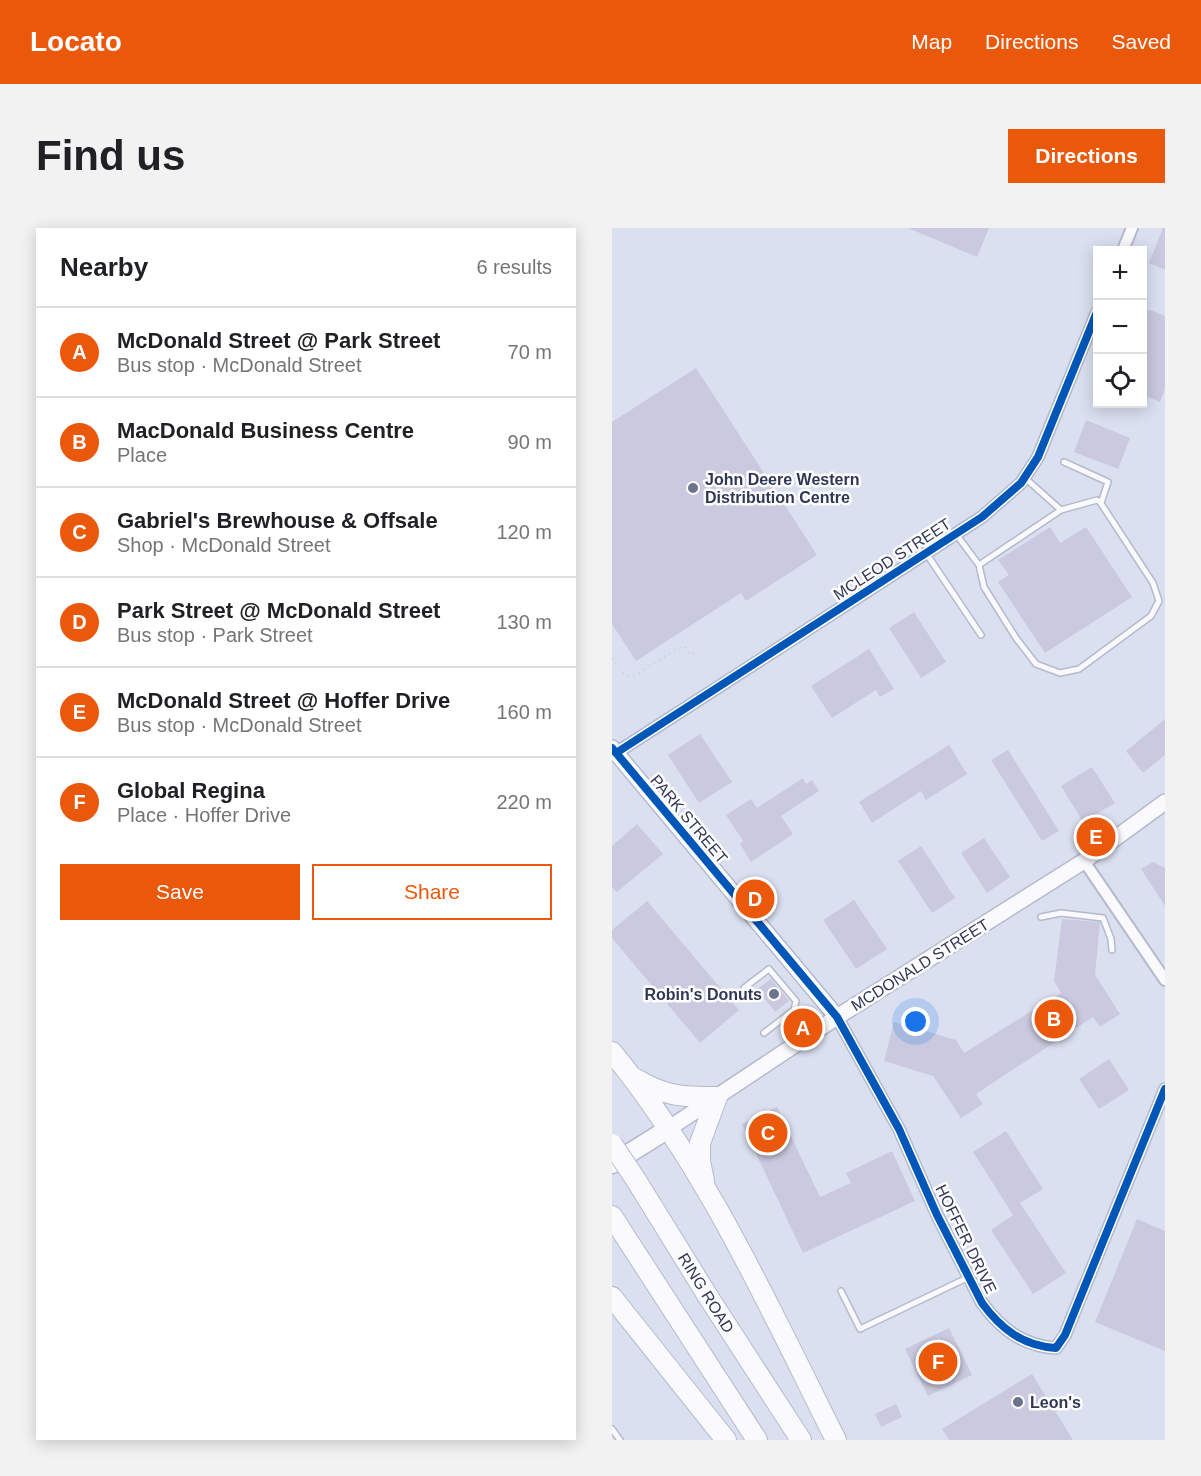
<!DOCTYPE html>
<html lang="en">
<head>
<meta charset="utf-8">
<style>
  :root { --surface:#fff; --page:#f2f2f2; --text:#202124; --muted:#757577; --line:#e0e0e0; --accent:#ea580c }
  body { margin:0; font-family:Arial,sans-serif; background:var(--page); color:var(--text) }
  .controls { position:absolute; right:18px; top:18px; display:grid; overflow:hidden; border-radius:0px; box-shadow:0 3px 15px #0003 }
  .controls button { width:54px; height:54px; display:grid; place-items:center; padding:0; border:0; border-bottom:2px solid var(--line); background:var(--surface); color:var(--text); font:30px sans-serif }
  .you { position:absolute; left:304px; top:794px; width:21px; height:21px; margin:-15px; border:4px solid #fff; border-radius:50%; background:#1a73e8; box-shadow:0 0 0 9px #1a73e833 }
  .badge { display:grid; place-items:center; width:39px; height:39px; border-radius:50%; background:var(--accent); color:#fff; font-size:20px; font-weight:700 }
  .pin { position:absolute; translate:-50% -50%; border:3px solid #fff; box-shadow:0 2px 6px #0006 }
  .list { margin:0; padding:0; list-style:none }
  h2 { display:flex; justify-content:space-between; align-items:center; height:78px; margin:0; padding:0 24px; font-size:26px }
  h2 small { font-size:20px; font-weight:400; color:var(--muted) }
  .list li { display:grid; grid-template-columns:39px 1fr auto; gap:18px; align-items:center; box-sizing:border-box; height:90px; padding:0 24px; border-top:2px solid var(--line) }
  .list b { display:block; font-size:22px; white-space:nowrap }
  .list p { margin:0; font-size:20px; white-space:nowrap; color:var(--muted) }
  .list em { font-size:20px; font-style:normal; color:var(--muted) }
  .actions { display:flex; gap:12px; padding:18px 24px }
  .actions a { flex:1; padding:14px 0; border:2px solid var(--accent); border-radius:0px; text-align:center; font-size:21px; color:var(--accent) }
  .actions .main { background:var(--accent); color:#fff }
  .icon { flex:none; width:33px; height:33px; fill:none; stroke:currentColor; stroke-width:2; stroke-linecap:round; stroke-linejoin:round }
  .map { position:relative; flex:none; width:553px; height:1212px; overflow:hidden; border-radius:0px }
  header { display:flex; align-items:center; gap:36px; box-sizing:border-box; height:84px; padding:0 30px; background:var(--accent); color:#fff }
  header strong { font-size:28px }
  nav { display:flex; gap:33px; margin-inline-start:auto; font-size:21px }
  .intro { display:flex; align-items:center; justify-content:space-between; box-sizing:border-box; height:144px; padding:0 36px }
  h1 { margin:0; font-size:42px }
  .button { padding:15px 27px; border-radius:0px; background:var(--accent); color:#fff; font-size:21px; font-weight:700 }
  main { display:flex; gap:36px; padding:0 36px }
  aside { flex:1; background:var(--surface); border-radius:0px; box-shadow:0 3px 15px #0003 }
  .map>svg:first-child { display:block }
</style>
</head>
<body>
<header>
<strong>Locato</strong>
<nav><a>Map</a><a>Directions</a><a>Saved</a></nav>
</header>
<div class="intro"><h1>Find us</h1><a class="button">Directions</a></div>
<main>
<aside>
<h2>Nearby<small>6 results</small></h2>
<ul class="list">
<li><span class="badge">A</span><div><b>McDonald Street @ Park Street</b><p>Bus stop · McDonald Street</p></div><em>70 m</em></li>
<li><span class="badge">B</span><div><b>MacDonald Business Centre</b><p>Place</p></div><em>90 m</em></li>
<li><span class="badge">C</span><div><b>Gabriel's Brewhouse &amp; Offsale</b><p>Shop · McDonald Street</p></div><em>120 m</em></li>
<li><span class="badge">D</span><div><b>Park Street @ McDonald Street</b><p>Bus stop · Park Street</p></div><em>130 m</em></li>
<li><span class="badge">E</span><div><b>McDonald Street @ Hoffer Drive</b><p>Bus stop · McDonald Street</p></div><em>160 m</em></li>
<li><span class="badge">F</span><div><b>Global Regina</b><p>Place · Hoffer Drive</p></div><em>220 m</em></li>
</ul>
<div class="actions"><a class="main">Save</a><a>Share</a></div>
</aside>
<div class="map">
<svg width="553" height="1212" viewBox="0 0 553 1212">
  <rect width="100%" height="100%" fill="#dbe0f1"/>
  <!-- building -->
  <path fill="#cac9df" d="M 296,0 L 377,0 L 365,29 Z
    M 551,0 L 553,0 L 553,42 L 537,35 Z
    M 533,80 L 553,88 L 553,161 L 548,174 L 531,167 L 531,86 Z
    M 84,140 L 205,327 L 134,373 L 129,365 L 24,433 L 0,396 L 0,194 Z
    M 474,192 L 518,210 L 506,241 L 462,224 Z
    M 438,299 L 448,315 L 474,299 L 520,369 L 433,425 L 386,354 L 397,347 L 386,332 Z
    M 302,384 L 334,434 L 309,450 L 277,400 Z
    M 257,421 L 282,461 L 268,469 L 264,462 L 220,490 L 199,458 Z
    M 553,491 L 553,527 L 531,545 L 514,523 Z
    M 88,506 L 120,554 L 87,575 L 56,527 Z
    M 337,517 L 355,546 L 314,572 L 309,563 L 260,595 L 247,574 Z
    M 396,522 L 447,603 L 430,613 L 379,532 Z
    M 480,539 L 503,575 L 471,594 L 449,558 Z
    M 191,550 L 194,556 L 200,552 L 207,563 L 169,588 L 181,606 L 139,634 L 128,616 L 131,613 L 114,587 L 139,571 L 145,580 Z
    M 25,596 L 51,626 L 5,664 L 0,659 L 0,618 Z
    M 372,610 L 398,649 L 375,665 L 349,625 Z
    M 309,618 L 343,670 L 320,685 L 286,633 Z
    M 541,634 L 553,640 L 553,678 L 529,641 Z
    M 242,672 L 275,721 L 244,741 L 211,692 Z
    M 35,673 L 127,782 L 88,815 L 0,710 L 0,702 Z
    M 450,691 L 488,694 L 483,747 L 508,786 L 488,799 L 481,789 L 364,866 L 371,876 L 349,890 L 321,848 L 272,833 L 282,794 L 344,812 L 352,825 L 449,765 L 442,753 Z
    M 159,751 L 177,773 L 163,784 L 145,761 Z
    M 497,831 L 517,862 L 487,881 L 467,851 Z
    M 165,879 L 208,969 L 239,955 L 234,945 L 280,923 L 303,973 L 191,1025 L 130,896 Z
    M 394,903 L 431,961 L 408,975 L 454,1045 L 421,1066 L 379,1002 L 401,987 L 361,924 Z
    M 525,991 L 553,1003 L 553,1123 L 483,1094 Z
    M 337,1100 L 360,1147 L 316,1168 L 293,1121 Z
    M 420,1146 L 461,1212 L 337,1212 L 330,1201 Z
    M 284,1176 L 290,1189 L 269,1199 L 263,1186 Z"/>
  <g fill="none" stroke-linecap="round" stroke-linejoin="round">
    <!-- lane casing -->
    <g stroke="#b4bace" stroke-width="8">
      <path id="lane" d="M 452,234 L 496,254 L 489,275
        M 344,306 L 367,337 L 449,282 L 413,250
        M 314,325 L 369,407
        M 367,337 L 372,359 L 404,410 L 424,436 L 448,445 L 467,441 L 539,388 L 547,373 L 541,355 L 488,274 L 485,272 L 449,282
        M 429,689 L 449,685 L 491,690 L 499,711 L 500,722
        M 132,760 L 157,741 L 184,773 L 182,782 L 152,805
        M 229,1063 L 248,1101 L 357,1049
        M 0,1201 L 8,1212"/>
    </g>
    <!-- street casing -->
    <g stroke="#b4bace" stroke-width="14">
      <path id="street" d="M 511,22 L 520,0
        M 4,525 L 370,289 L 409,255 L 426,229 L 485,84
        M 472,633 L 553,752
        M 225,789 L 287,901 L 325,987 L 370,1075 C 389,1101 411,1118 444,1120 L 453,1107 L 553,861"/>
    </g>
    <!-- secondary casing -->
    <g stroke="#b4bace" stroke-width="18">
      <path id="secondary" d="M 0,520 L 225,789
        M 56,901 L 225,789 L 472,633 L 553,574"/>
    </g>
    <!-- primary casing -->
    <g stroke="#b4bace" stroke-width="21">
      <path id="primary" d="M 0,936 L 56,901"/>
    </g>
    <!-- highway casing -->
    <g stroke="#b4bace" stroke-width="22">
      <path id="highway" d="M 0,824 C 95,940 157,1079 224,1212
        M 24,851 C 54,869 72,869 105,869 L 88,915 L 88,933 L 92,953
        M 24,952 L 97,1070 L 189,1212
        M 0,988 L 145,1212
        M 0,1069 L 114,1212"/>
    </g>
    <!-- path -->
    <path stroke="#d1d2d8" stroke-width="2" stroke-dasharray="1.5 4.5" stroke-linecap="butt" d="M 0,430 C 6,439 10,450 22,448 L 66,420 L 73,419 L 79,427 L 89,421"/>
    <!-- lane -->
    <use href="#lane" stroke="#fafafd" stroke-width="5"/>
    <!-- street -->
    <use href="#street" stroke="#fafafd" stroke-width="10"/>
    <!-- secondary -->
    <use href="#secondary" stroke="#fafafd" stroke-width="15"/>
    <!-- primary -->
    <use href="#primary" stroke="#fafafd" stroke-width="18"/>
    <!-- highway -->
    <use href="#highway" stroke="#fafafd" stroke-width="20"/>
    <!-- highway-bridge casing -->
    <g stroke="#b4bace" stroke-width="22" stroke-linecap="butt">
      <path id="highway-bridge" d="M 0,916 L 24,952"/>
    </g>
    <!-- highway-bridge -->
    <use href="#highway-bridge" stroke="#fafafd" stroke-width="20"/>
    <!-- cycleway casing -->
    <g stroke="#fdfdfd" stroke-width="11">
      <path id="cycleway" d="M 0,520 L 225,789 L 287,901 L 325,987 L 370,1075 C 389,1101 411,1118 444,1120 L 453,1107 L 553,861
        M 4,525 L 370,289 L 409,255 L 426,229 L 485,84"/>
    </g>
    <!-- cycleway -->
    <use href="#cycleway" stroke="#0057b8" stroke-width="8"/>
  </g>
  <!-- markers -->
  <g fill="#6c738c" stroke="#fdfdfd" stroke-width="2">
    <circle cx="81" cy="260" r="6"/>
    <circle cx="162" cy="766" r="6"/>
    <circle cx="406" cy="1174" r="6"/>
  </g>
  <g text-anchor="middle" dominant-baseline="central" stroke-width="5" stroke-linejoin="round" paint-order="stroke">
    <!-- poi labels -->
    <g font-size="16" font-weight="bold" fill="#313856" stroke="#fdfdfd" text-anchor="start">
      <text x="93" y="251">John Deere Western<tspan x="93" dy="18">Distribution Centre</tspan></text>
      <text x="150" y="766" text-anchor="end">Robin's Donuts</text>
      <text x="418" y="1174">Leon's</text>
    </g>
    <!-- street labels -->
    <g font-size="16" fill="#313856" stroke="#fdfdfd">
      <text transform="translate(280 331) rotate(-33)">MCLEOD STREET</text>
      <text transform="translate(77 591) rotate(50)">PARK STREET</text>
      <text transform="translate(308 737) rotate(-32)">MCDONALD STREET</text>
      <text transform="translate(354 1011) rotate(64)">HOFFER DRIVE</text>
      <text transform="translate(94 1065) rotate(58)">RING ROAD</text>
    </g>
  </g>
</svg>
<div class="controls">
<button>+</button>
<button>−</button>
<button><svg class="icon" aria-label="locate" viewBox="0 0 24 24"><circle cx="12" cy="12" r="6"/><path d="M12 2v4M12 18v4M2 12h4M18 12h4"/></svg></button>
</div>
<div class="you"></div>
<div class="pin badge" style="left:191px;top:800px">A</div>
<div class="pin badge" style="left:442px;top:791px">B</div>
<div class="pin badge" style="left:156px;top:905px">C</div>
<div class="pin badge" style="left:143px;top:671px">D</div>
<div class="pin badge" style="left:484px;top:609px">E</div>
<div class="pin badge" style="left:326px;top:1134px">F</div>
</div>
</main>
</body>
</html>
